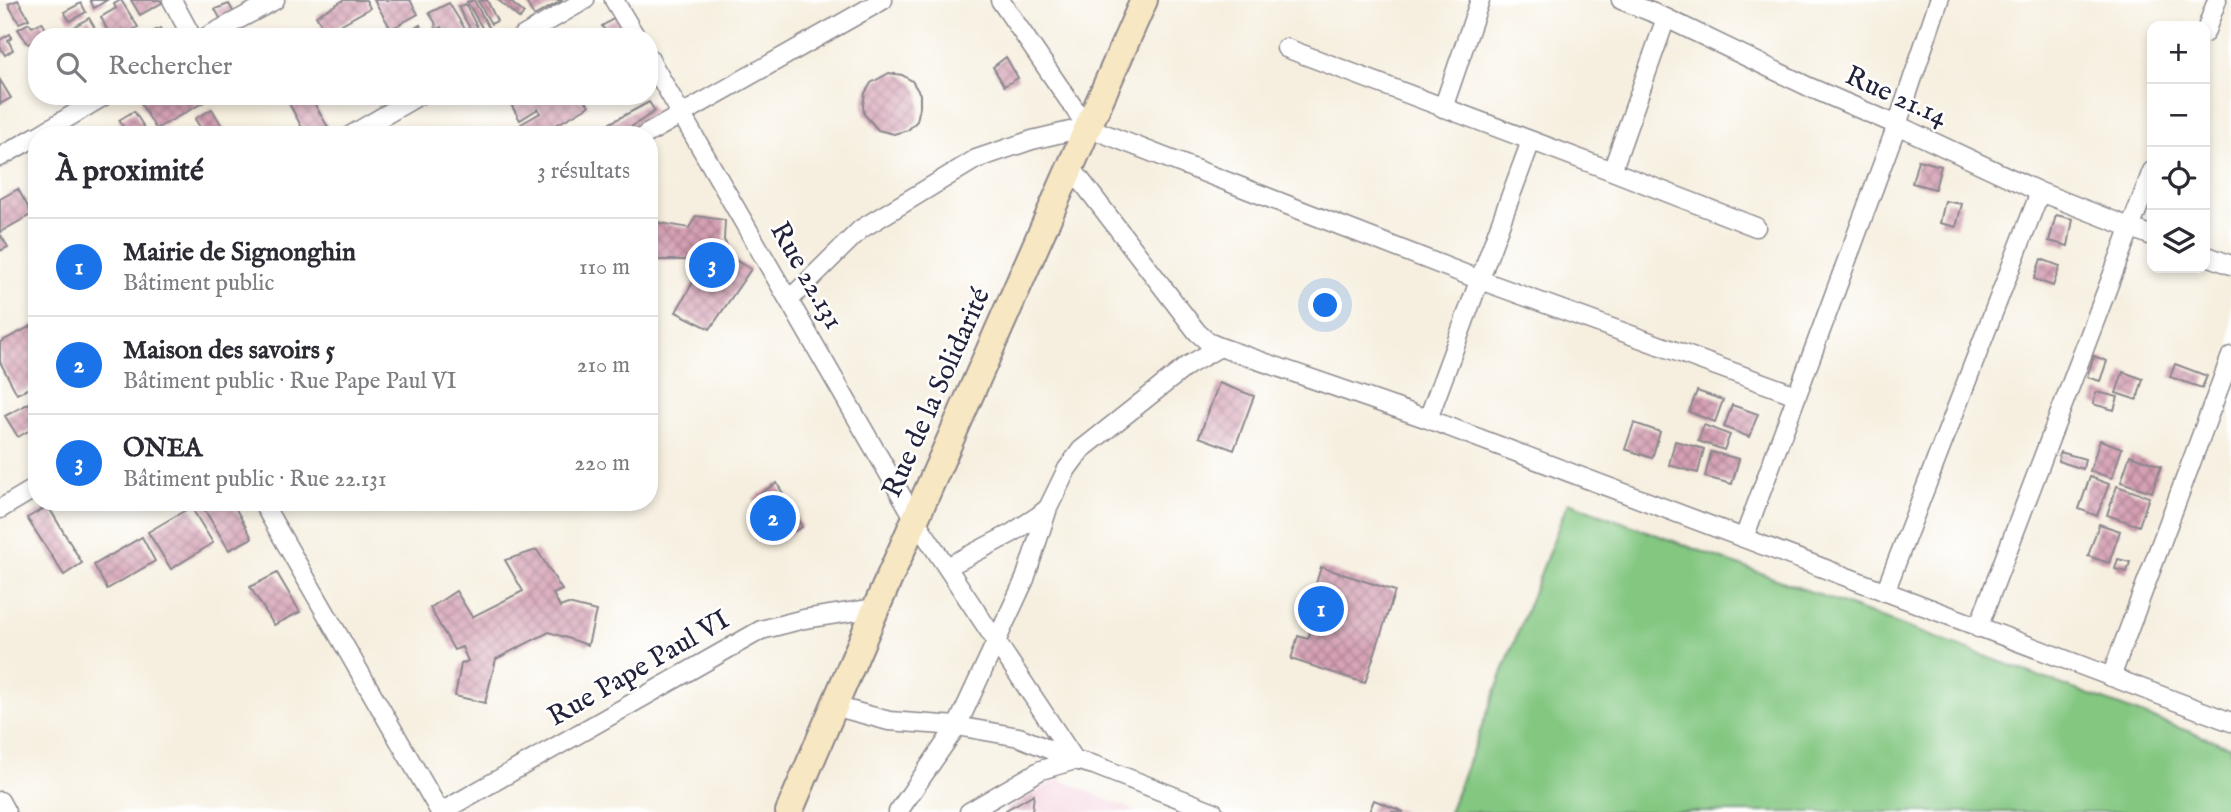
<!DOCTYPE html>
<html lang="fr">
<head>
<meta charset="utf-8">
<style>
  :root { --surface:#fff; --page:#f7f7f7; --text:#2b2b33; --muted:#7c7c81; --line:#e1e1e2; --accent:#1a73e8 }
  body { margin:0; font-family:"IM FELL English",serif; background:var(--page); color:var(--text) }
  .controls { position:absolute; right:21px; top:21px; display:grid; overflow:hidden; border-radius:14px; box-shadow:0 4px 10px #0003 }
  .controls button { width:63px; height:63px; display:grid; place-items:center; padding:0; border:0; border-bottom:2px solid var(--line); background:var(--surface); color:var(--text); font:35px sans-serif }
  .you { position:absolute; left:1326px; top:306px; width:24px; height:24px; margin:-18px; border:5px solid #fff; border-radius:50%; background:#1a73e8; box-shadow:0 0 0 10px #1a73e833 }
  .badge { display:grid; place-items:center; width:46px; height:46px; border-radius:50%; background:var(--accent); color:#fff; font-size:23px; font-weight:700 }
  .pin { position:absolute; translate:-50% -50%; border:4px solid #fff; box-shadow:0 2px 7px #0006 }
  .list { margin:0; padding:0; list-style:none }
  h2 { display:flex; justify-content:space-between; align-items:center; height:91px; margin:0; padding:0 28px; font-size:30px }
  h2 small { font-size:23px; font-weight:400; color:var(--muted) }
  .list li { display:grid; grid-template-columns:46px 1fr auto; gap:21px; align-items:center; box-sizing:border-box; height:98px; padding:0 28px; border-top:2px solid var(--line) }
  .list b { display:block; font-size:26px; white-space:nowrap }
  .list p { margin:0; font-size:23px; white-space:nowrap; color:var(--muted) }
  .list em { font-size:23px; font-style:normal; color:var(--muted) }
  .icon { flex:none; width:38px; height:38px; fill:none; stroke:currentColor; stroke-width:2; stroke-linecap:round; stroke-linejoin:round }
  .map { position:relative; flex:none; width:2231px; height:812px; overflow:hidden }
  .search { position:absolute; background:var(--surface); box-shadow:0 4px 10px #0003; left:28px; top:28px; width:630px; height:77px; display:flex; align-items:center; gap:18px; box-sizing:border-box; padding:0 24px; border-radius:28px; color:var(--muted); font-size:26px }
  .panel { position:absolute; background:var(--surface); box-shadow:0 4px 10px #0003; left:28px; top:126px; width:630px; height:385px; border-radius:28px }
  .map>svg:first-child { display:block }
</style>
</head>
<body>
<div class="map">
<svg width="2231" height="812" viewBox="0 0 2231 812">
  <defs>
    <pattern id="building-cross-hatch" width="8" height="8" patternUnits="userSpaceOnUse" patternTransform="scale(1.75)"><rect width="8" height="8" fill="#d5a0b3"/><path d="M0 0l8 8M0 8l8-8" fill="none" stroke="#ac8293"/></pattern>
  </defs>
  <rect width="100%" height="100%" fill="#fff"/>
  <filter id="ink" filterUnits="userSpaceOnUse"><feTurbulence type="fractalNoise" baseFrequency=".0143" numOctaves="2"/><feDisplacementMap in="SourceGraphic" scale="14" xChannelSelector="R" yChannelSelector="G"/><feConvolveMatrix kernelMatrix="1 2 1 2 8 2 1 2 1" color-interpolation-filters="sRGB"/></filter>
  <filter id="wash" filterUnits="userSpaceOnUse"><feTurbulence type="fractalNoise" baseFrequency=".00686" numOctaves="4" result="noise"/><feDisplacementMap in="SourceGraphic" scale="28" xChannelSelector="R" yChannelSelector="G"/><feGaussianBlur stdDeviation="1.57" result="paint"/><feColorMatrix in="noise" values="0 0 0 0 0 0 0 0 0 0 0 0 0 0 0 0 0 1.4 0 .05"/><feComposite in="paint" operator="in"/></filter>
  <g filter="url(#wash)">
    <rect width="100%" height="100%" fill="#f6efdf"/>
    <!-- built -->
    <path fill="#f4cfdd" d="M 1059,779 L 1137,812 L 1002,812 Z"/>
    <!-- park -->
    <path fill="#83c781" stroke="#52745e" stroke-width="2" d="M 1568,502 L 2231,747 L 2231,812 L 1449,812 Z"/>
    <g id="blocks">
      <!-- building -->
      <path fill="url(#building-cross-hatch)" d="M 18,0 L 29,19 L 19,23 L 8,4 Z
        M 90,0 L 107,0 L 94,8 Z
        M 121,0 L 138,27 L 126,34 L 122,29 L 110,36 L 101,17 L 116,8 L 114,4 Z
        M 131,0 L 160,0 L 162,3 L 140,15 Z
        M 344,0 L 366,0 L 370,8 L 326,33 L 316,16 Z
        M 374,0 L 410,0 L 418,14 L 391,29 Z
        M 474,0 L 489,28 L 484,31 L 467,2 Z
        M 487,0 L 497,21 L 491,24 L 478,1 Z
        M 498,0 L 508,0 L 524,13 L 520,19 Z
        M 525,0 L 563,0 L 534,16 Z
        M 81,3 L 86,12 L 70,21 L 64,12 Z
        M 449,3 L 470,37 L 446,37 L 441,27 L 436,30 L 435,22 L 429,13 Z
        M 229,4 L 234,13 L 221,20 L 215,9 Z
        M 465,4 L 481,34 L 475,37 L 458,7 Z
        M 618,16 L 630,37 L 609,37 L 602,26 Z
        M 89,18 L 100,37 L 71,37 L 67,31 Z
        M 42,22 L 48,33 L 37,37 L 37,39 L 28,44 L 18,29 L 29,23 L 32,27 Z
        M 420,25 L 426,37 L 399,37 Z
        M 160,28 L 165,37 L 147,37 L 146,35 Z
        M 10,34 L 12,38 L 8,40 L 13,50 L 5,55 L 0,47 L 0,40 Z
        M 1006,57 L 1018,78 L 1004,86 L 993,67 Z
        M 889,73 L 902,75 L 912,81 L 920,94 L 920,107 L 917,121 L 908,130 L 894,134 L 878,130 L 864,114 L 863,105 L 865,93 L 871,83 Z
        M 0,80 L 11,98 L 0,104 Z
        M 150,96 L 203,96 L 206,101 L 156,129 L 140,102 Z
        M 285,96 L 310,96 L 329,129 L 319,135 L 306,135 Z
        M 506,96 L 583,96 L 589,106 L 553,127 L 556,130 L 549,135 L 528,135 L 521,124 L 540,113 L 538,109 L 520,120 Z
        M 649,102 L 655,111 L 619,135 L 605,135 L 601,128 Z
        M 212,109 L 226,133 L 224,135 L 205,135 L 195,119 Z
        M 134,111 L 149,135 L 128,135 L 119,120 Z
        M 579,123 L 585,135 L 558,135 Z
        M 1918,160 L 1941,166 L 1935,189 L 1912,183 Z
        M 18,189 L 32,214 L 0,232 L 0,199 Z
        M 1945,201 L 1962,204 L 1956,227 L 1940,223 Z
        M 2056,215 L 2073,219 L 2068,246 L 2049,241 Z
        M 696,216 L 725,220 L 724,240 L 735,260 L 751,269 L 710,329 L 676,312 L 701,268 L 694,260 L 649,260 L 649,221 L 689,228 Z
        M 0,234 L 8,247 L 0,251 Z
        M 2041,259 L 2060,266 L 2053,286 L 2034,279 Z
        M 37,323 L 37,384 L 17,394 L 0,362 L 0,342 Z
        M 2094,356 L 2107,361 L 2100,381 L 2087,377 Z
        M 2175,364 L 2207,376 L 2202,388 L 2170,377 Z
        M 2123,372 L 2143,379 L 2137,400 L 2116,393 Z
        M 1219,383 L 1254,396 L 1234,450 L 1199,437 Z
        M 1697,391 L 1723,400 L 1715,422 L 1689,412 Z
        M 2096,392 L 2118,397 L 2114,410 L 2093,404 Z
        M 37,399 L 37,426 L 18,437 L 5,416 Z
        M 1732,405 L 1758,414 L 1749,437 L 1724,427 Z
        M 1634,423 L 1660,432 L 1652,458 L 1625,449 Z
        M 1704,425 L 1730,435 L 1724,450 L 1698,441 Z
        M 2100,440 L 2122,448 L 2112,478 L 2090,471 Z
        M 1675,441 L 1704,449 L 1698,473 L 1669,465 Z
        M 1711,452 L 1739,459 L 1732,484 L 1705,477 Z
        M 2060,452 L 2085,459 L 2083,469 L 2058,461 Z
        M 2130,455 L 2161,466 L 2152,492 L 2121,482 Z
        M 2090,477 L 2109,484 L 2097,516 L 2079,509 Z
        M 777,483 L 802,527 L 777,541 L 753,498 Z
        M 2117,486 L 2149,497 L 2139,526 L 2107,515 Z
        M 204,502 L 232,502 L 252,538 L 229,550 L 201,504 Z
        M 48,506 L 82,563 L 64,575 L 27,518 Z
        M 191,507 L 213,543 L 171,569 L 148,532 Z
        M 2099,524 L 2120,531 L 2109,563 L 2088,556 Z
        M 142,537 L 155,561 L 107,589 L 94,565 Z
        M 537,550 L 562,590 L 553,594 L 560,607 L 568,604 L 596,611 L 588,645 L 549,632 L 496,659 L 485,703 L 455,696 L 461,664 L 468,661 L 462,647 L 454,650 L 430,608 L 456,591 L 472,617 L 523,591 L 505,560 Z
        M 2118,559 L 2130,562 L 2127,572 L 2115,569 Z
        M 1321,567 L 1395,591 L 1365,683 L 1291,659 L 1298,636 L 1308,639 L 1323,593 L 1314,590 Z
        M 277,573 L 300,612 L 274,625 L 250,587 Z
        M 1034,794 L 1032,812 L 1005,812 L 1006,810 Z
        M 1374,800 L 1404,812 L 1369,812 Z"/>
    </g>
  </g>
  <g filter="url(#ink)">
    <use href="#blocks" fill-opacity="0" stroke="#8c888d" stroke-width="2"/>
    <g fill="none" stroke-linecap="round" stroke-linejoin="round">
      <!-- street casing -->
      <g stroke="#8c888d" stroke-width="21">
        <path id="street" d="M 172,0 L 192,37
          M 614,0 L 636,37
          M 1000,0 L 1087,127
          M 1621,0 L 1666,18 L 1809,87 L 1897,125 L 2040,192 L 2152,236
          M 2205,33 L 2217,0
          M 206,37 L 275,0
          M 521,37 L 585,0
          M 1286,48 L 1612,171 L 1756,227
          M 649,58 L 916,521 L 1075,760
          M 1443,108 L 1480,0
          M 39,135 L 104,96
          M 351,135 L 418,96
          M 645,135 L 883,0
          M 0,157 L 37,136
          M 1070,166 L 1197,332 L 1208,342 L 1220,347 L 1428,419 L 2231,722
          M 1612,171 L 1666,18
          M 2205,255 L 2231,265
          M 789,300 L 861,229 L 976,159 L 1032,140 L 1087,127 L 1480,280 L 1796,395
          M 1428,419 L 1531,141
          M 262,502 L 440,812
          M 0,509 L 37,487
          M 1744,538 L 1897,125 L 1939,0
          M 947,567 L 1012,533 L 1038,516 L 1048,508 L 1067,469 L 1081,450 L 1187,366 L 1220,347
          M 1885,592 L 2040,192
          M 1978,628 L 2152,171
          M 2111,677 L 2231,356
          M 834,706 L 889,721 L 957,726 L 1019,737 L 1075,760 L 1094,765 L 1214,812
          M 0,801 L 6,812
          M 441,812 L 761,630 L 804,619 L 876,608
          M 898,812 L 957,726 L 1025,579 L 1048,508
          M 969,812 L 1041,770 L 1075,760"/>
      </g>
      <!-- secondary casing -->
      <g stroke="#8c888d" stroke-width="30">
        <path id="secondary" d="M 789,812 L 876,608 L 1144,0"/>
      </g>
      <!-- street -->
      <use href="#street" stroke="#fff" stroke-width="18"/>
      <!-- secondary -->
      <use href="#secondary" stroke="#f8e7c3" stroke-width="26"/>
    </g>
  </g>
  <g text-anchor="middle" dominant-baseline="central" stroke-width="5" stroke-linejoin="round" paint-order="stroke">
    <!-- street labels -->
    <g font-size="28" fill="#22223b" stroke="#fff">
      <text transform="translate(1896 97) rotate(24)">Rue 21.14</text>
      <text transform="translate(806 276) rotate(60)">Rue 22.131</text>
      <text transform="translate(937 393) rotate(-66)">Rue de la Solidarité</text>
      <text transform="translate(639 669) rotate(-30)">Rue Pape Paul VI</text>
    </g>
  </g>
</svg>
<div class="controls">
<button>+</button>
<button>−</button>
<button><svg class="icon" aria-label="locate" viewBox="0 0 24 24"><circle cx="12" cy="12" r="6"/><path d="M12 2v4M12 18v4M2 12h4M18 12h4"/></svg></button>
<button><svg class="icon" aria-label="layers" viewBox="0 0 24 24"><path d="M12 4l9 5-9 5-9-5zM3 14l9 5 9-5"/></svg></button>
</div>
<div class="you"></div>
<div class="pin badge" style="left:1321px;top:609px">1</div>
<div class="pin badge" style="left:773px;top:518px">2</div>
<div class="pin badge" style="left:712px;top:265px">3</div>
<div class="search"><svg class="icon" aria-label="search" viewBox="0 0 24 24"><circle cx="10" cy="10" r="6"/><path d="M15 15l6 6"/></svg>Rechercher</div>
<section class="panel">
<h2>À proximité<small>3 résultats</small></h2>
<ul class="list">
<li><span class="badge">1</span><div><b>Mairie de Signonghin</b><p>Bâtiment public</p></div><em>110 m</em></li>
<li><span class="badge">2</span><div><b>Maison des savoirs 5</b><p>Bâtiment public · Rue Pape Paul VI</p></div><em>210 m</em></li>
<li><span class="badge">3</span><div><b>ONEA</b><p>Bâtiment public · Rue 22.131</p></div><em>220 m</em></li>
</ul>
</section>
</div>
</body>
</html>
